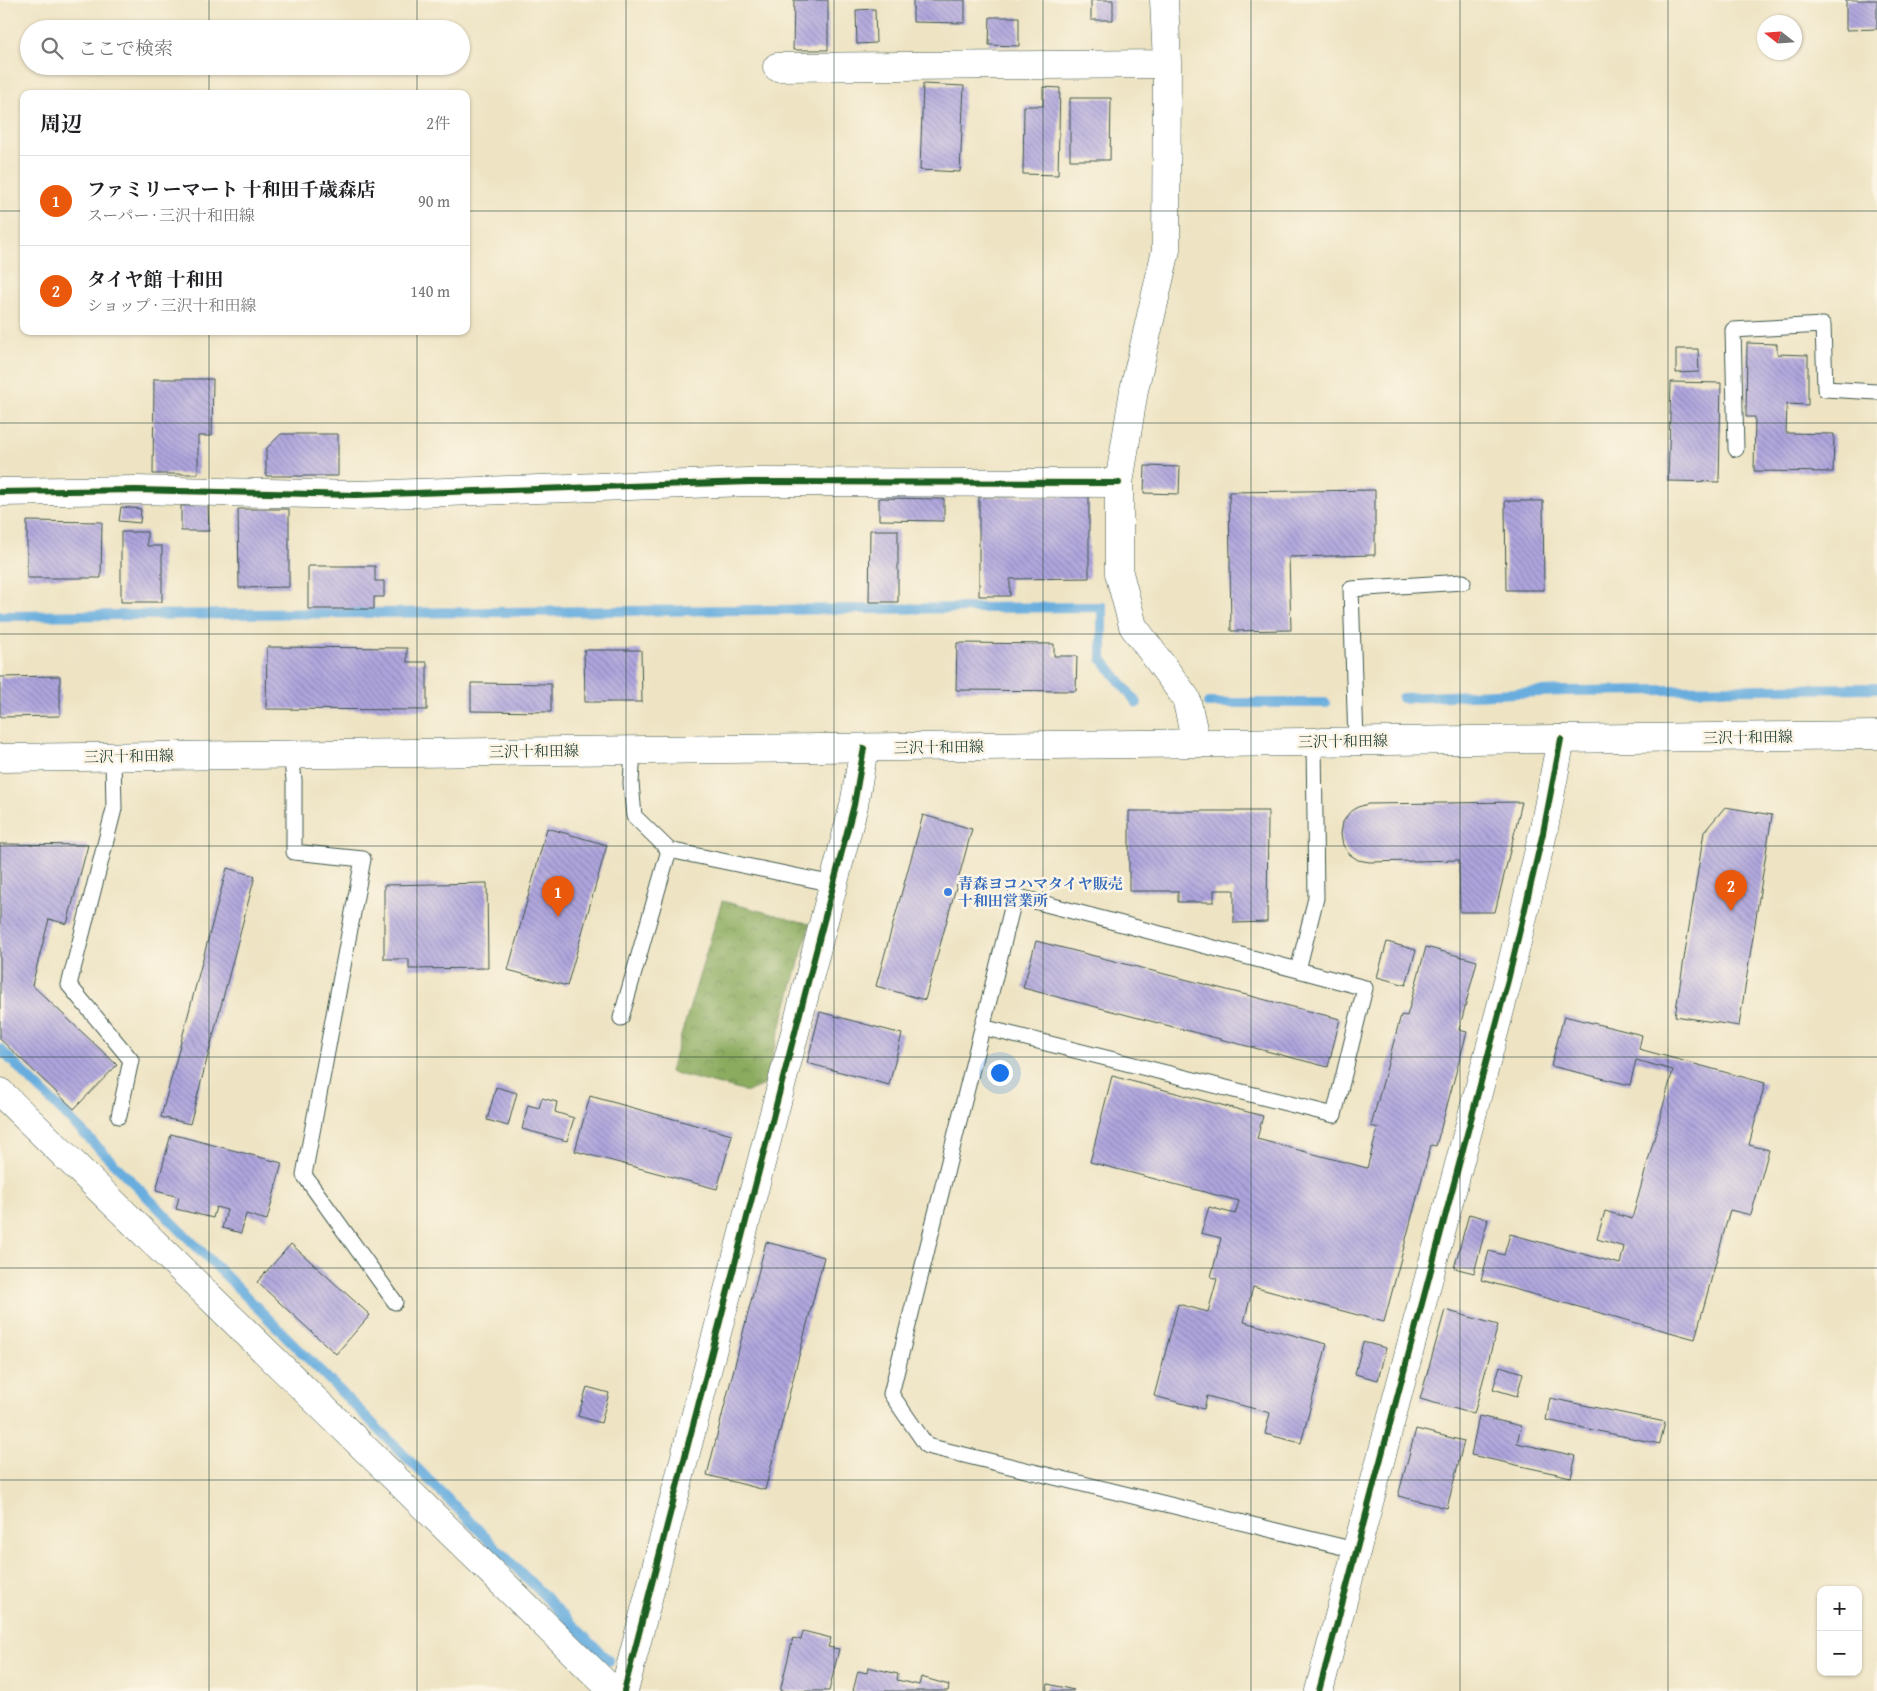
<!DOCTYPE html>
<html lang="ja">
<head>
<meta charset="utf-8">
<style>
  :root { --surface:#fff; --page:#f6f6f6; --text:#202124; --muted:#757577; --line:#e0e0e0; --accent:#ea580c }
  body { margin:0; font-family:"Gentium Book Plus","Noto Serif JP",serif; background:var(--page); color:var(--text) }
  .controls { position:absolute; right:15px; bottom:15px; display:grid; overflow:hidden; border-radius:10px; box-shadow:0 1px 4px #0004 }
  .controls button { width:45px; height:45px; display:grid; place-items:center; padding:0; border:0; border-bottom:1px solid var(--line); background:var(--surface); color:var(--text); font:25px sans-serif }
  .compass { position:absolute; left:1757px; top:15px; width:45px; height:45px; border-radius:50%; background:var(--surface); box-shadow:0 1px 4px #0004; rotate:287deg }
  .you { position:absolute; left:999px; top:1072px; width:18px; height:18px; margin:-12px; border:4px solid #fff; border-radius:50%; background:#1a73e8; box-shadow:0 0 0 8px #1a73e833 }
  .badge { display:grid; place-items:center; width:32px; height:32px; border-radius:50%; background:var(--accent); color:#fff; font-size:16px; font-weight:700 }
  .pin { position:absolute; translate:-50% -41px; filter:drop-shadow(0 1px 2px #0008) }
  .pin::after { content:''; position:absolute; top:26px; width:18px; height:15px; background:inherit; clip-path:polygon(0 0,100% 0,50% 100%) }
  .list { margin:0; padding:0; list-style:none }
  h2 { display:flex; justify-content:space-between; align-items:center; height:65px; margin:0; padding:0 20px; font-size:21px }
  h2 small { font-size:16px; font-weight:400; color:var(--muted) }
  .list li { display:grid; grid-template-columns:32px 1fr auto; gap:15px; align-items:center; box-sizing:border-box; height:90px; padding:0 20px; border-top:1px solid var(--line) }
  .list b { display:block; font-size:19px; white-space:nowrap }
  .list p { margin:0; font-size:16px; white-space:nowrap; color:var(--muted) }
  .list em { font-size:16px; font-style:normal; color:var(--muted) }
  .icon { flex:none; width:28px; height:28px; fill:none; stroke:currentColor; stroke-width:2; stroke-linecap:round; stroke-linejoin:round }
  .map { position:relative; flex:none; width:1877px; height:1691px; overflow:hidden }
  .search { position:absolute; background:var(--surface); box-shadow:0 1px 4px #0004; left:20px; top:20px; width:450px; height:55px; display:flex; align-items:center; gap:12px; box-sizing:border-box; padding:0 18px; border-radius:28px; color:var(--muted); font-size:19px }
  .panel { position:absolute; background:var(--surface); box-shadow:0 1px 4px #0004; left:20px; top:90px; width:450px; height:245px; border-radius:10px }
  .map>svg:first-child { display:block }
</style>
</head>
<body>
<div class="map">
<svg width="1877" height="1691" viewBox="0 0 1877 1691">
  <defs>
    <pattern id="forest-crowns" width="20" height="18" patternUnits="userSpaceOnUse" patternTransform="scale(1.25)"><rect width="20" height="18" fill="#8bab5f"/><path d="M2 6a3 3 0 1 1 6 0M12 15a3 3 0 1 1 6 0" fill="none" stroke="#718c4f"/></pattern>
    <pattern id="building-back-hatch" width="6" height="6" patternUnits="userSpaceOnUse" patternTransform="scale(1.25)"><rect width="6" height="6" fill="#afa5de"/><path d="M-1 5l2 2M0 0l6 6M5-1l2 2" fill="none" stroke="#8e88b5"/></pattern>
  </defs>
  <rect width="100%" height="100%" fill="#fcf5e5"/>
  <filter id="ink" filterUnits="userSpaceOnUse"><feTurbulence type="fractalNoise" baseFrequency=".02" numOctaves="2"/><feDisplacementMap in="SourceGraphic" scale="10" xChannelSelector="R" yChannelSelector="G"/><feConvolveMatrix kernelMatrix="1 2 1 2 8 2 1 2 1" color-interpolation-filters="sRGB"/></filter>
  <filter id="wash" filterUnits="userSpaceOnUse"><feTurbulence type="fractalNoise" baseFrequency=".0096" numOctaves="4" result="noise"/><feDisplacementMap in="SourceGraphic" scale="20" xChannelSelector="R" yChannelSelector="G"/><feGaussianBlur stdDeviation="1.12" result="paint"/><feColorMatrix in="noise" values="0 0 0 0 0 0 0 0 0 0 0 0 0 0 0 0 0 1.4 0 .05"/><feComposite in="paint" operator="in"/></filter>
  <g filter="url(#wash)">
    <rect width="100%" height="100%" fill="#eee4c4"/>
    <!-- forest -->
    <path fill="url(#forest-crowns)" stroke="#55744a" d="M 722,901 L 810,924 L 764,1085 L 747,1092 L 670,1072 Z"/>
    <g fill="none" stroke-linecap="round" stroke-linejoin="round">
      <!-- stream -->
      <path stroke="#68adde" stroke-width="10" d="M 0,616 L 1102,607 L 1102,659 L 1137,703
        M 1402,698 L 1564,691 L 1877,688
        M 1208,703 L 1325,703
        M 0,1049 L 609,1661"/>
    </g>
    <g id="blocks">
      <!-- building -->
      <path fill="url(#building-back-hatch)" d="M 794,0 L 828,0 L 828,50 L 793,50 Z
        M 913,0 L 965,0 L 965,23 L 913,22 Z
        M 1091,0 L 1113,0 L 1113,20 L 1091,20 Z
        M 1846,0 L 1877,0 L 1877,29 L 1846,30 Z
        M 875,9 L 876,43 L 857,44 L 856,10 Z
        M 990,17 L 1019,17 L 1019,46 L 989,45 Z
        M 923,84 L 964,86 L 960,172 L 920,170 Z
        M 1043,87 L 1060,88 L 1058,175 L 1023,174 L 1024,106 L 1043,106 Z
        M 1070,98 L 1111,98 L 1110,160 L 1070,160 Z
        M 1747,343 L 1777,344 L 1777,354 L 1808,355 L 1808,405 L 1787,404 L 1786,433 L 1834,434 L 1833,472 L 1754,471 L 1755,417 L 1746,417 Z
        M 1676,349 L 1698,349 L 1699,372 L 1676,373 Z
        M 154,379 L 213,379 L 212,436 L 198,436 L 198,474 L 153,474 Z
        M 1671,382 L 1721,383 L 1719,482 L 1668,481 Z
        M 281,434 L 338,434 L 338,476 L 266,476 L 266,449 Z
        M 1145,466 L 1180,467 L 1179,494 L 1144,493 Z
        M 1375,490 L 1375,555 L 1289,557 L 1291,630 L 1231,631 L 1229,492 Z
        M 1089,496 L 1089,578 L 1010,579 L 1010,596 L 979,596 L 979,497 Z
        M 879,498 L 944,499 L 944,521 L 879,520 Z
        M 1505,501 L 1543,501 L 1544,590 L 1506,590 Z
        M 208,505 L 209,531 L 181,531 L 181,506 Z
        M 121,507 L 141,509 L 140,523 L 119,521 Z
        M 238,509 L 289,509 L 289,587 L 239,588 Z
        M 27,521 L 102,522 L 101,578 L 27,578 Z
        M 870,530 L 898,530 L 898,602 L 869,602 Z
        M 121,532 L 147,532 L 147,546 L 162,546 L 162,602 L 121,602 Z
        M 308,566 L 375,566 L 375,581 L 384,581 L 384,597 L 374,597 L 374,609 L 308,609 Z
        M 957,643 L 1054,644 L 1054,656 L 1077,656 L 1076,691 L 956,690 Z
        M 267,647 L 407,648 L 407,662 L 427,662 L 427,710 L 266,709 Z
        M 584,650 L 641,650 L 642,702 L 585,702 Z
        M 60,676 L 60,716 L 0,717 L 0,677 Z
        M 471,683 L 551,684 L 551,712 L 471,711 Z
        M 1522,802 L 1495,912 L 1460,912 L 1459,860 L 1369,862 L 1358,860 L 1349,854 L 1343,845 L 1341,834 L 1343,822 L 1349,813 L 1358,807 L 1368,804 Z
        M 1725,807 L 1772,815 L 1739,1026 L 1675,1016 L 1704,832 Z
        M 1129,811 L 1268,811 L 1267,922 L 1234,923 L 1234,890 L 1214,890 L 1214,902 L 1178,902 L 1178,891 L 1129,891 Z
        M 923,815 L 972,829 L 925,1000 L 876,986 Z
        M 547,828 L 607,845 L 567,986 L 508,970 Z
        M 0,844 L 88,845 L 67,924 L 49,919 L 32,985 L 117,1065 L 74,1109 L 0,1039 Z
        M 227,868 L 255,876 L 190,1124 L 161,1117 Z
        M 487,883 L 488,968 L 409,969 L 409,959 L 384,959 L 384,885 Z
        M 1036,941 L 1340,1019 L 1328,1067 L 1023,988 Z
        M 1387,942 L 1416,950 L 1406,985 L 1377,977 Z
        M 1426,947 L 1477,961 L 1459,1030 L 1467,1032 L 1436,1146 L 1431,1145 L 1384,1322 L 1253,1287 L 1244,1322 L 1327,1344 L 1301,1443 L 1265,1434 L 1270,1413 L 1207,1396 L 1204,1409 L 1154,1396 L 1178,1304 L 1208,1312 L 1217,1279 L 1211,1277 L 1221,1238 L 1201,1233 L 1209,1207 L 1235,1214 L 1239,1201 L 1090,1162 L 1112,1076 L 1263,1116 L 1257,1139 L 1367,1168 L 1378,1128 L 1371,1126 L 1401,1015 L 1407,1016 Z
        M 820,1012 L 902,1034 L 889,1085 L 807,1063 Z
        M 1564,1016 L 1642,1035 L 1639,1049 L 1765,1083 L 1749,1145 L 1769,1150 L 1751,1215 L 1730,1210 L 1695,1339 L 1481,1280 L 1489,1251 L 1504,1255 L 1510,1234 L 1620,1264 L 1624,1247 L 1597,1239 L 1605,1211 L 1632,1219 L 1673,1070 L 1636,1060 L 1630,1085 L 1551,1066 Z
        M 496,1087 L 517,1093 L 508,1126 L 487,1120 Z
        M 590,1096 L 732,1135 L 717,1189 L 575,1151 Z
        M 542,1098 L 557,1102 L 555,1112 L 574,1118 L 567,1141 L 522,1129 L 528,1105 L 539,1108 Z
        M 171,1134 L 282,1163 L 267,1220 L 246,1214 L 241,1233 L 222,1228 L 227,1210 L 216,1207 L 213,1218 L 176,1209 L 179,1197 L 156,1191 Z
        M 1469,1214 L 1488,1219 L 1474,1273 L 1454,1268 Z
        M 766,1242 L 824,1257 L 765,1490 L 707,1475 Z
        M 291,1244 L 370,1315 L 336,1354 L 257,1282 Z
        M 1445,1310 L 1498,1325 L 1474,1414 L 1420,1399 Z
        M 1363,1342 L 1386,1348 L 1378,1380 L 1355,1374 Z
        M 1500,1366 L 1523,1373 L 1517,1396 L 1493,1389 Z
        M 587,1387 L 609,1393 L 601,1423 L 578,1416 Z
        M 1550,1398 L 1665,1422 L 1660,1444 L 1546,1420 Z
        M 1479,1416 L 1521,1426 L 1517,1443 L 1576,1456 L 1571,1477 L 1471,1455 Z
        M 1416,1429 L 1464,1441 L 1447,1508 L 1398,1496 Z
        M 803,1631 L 831,1638 L 828,1647 L 839,1649 L 829,1691 L 780,1691 L 793,1638 L 801,1640 Z
        M 868,1667 L 898,1674 L 897,1680 L 919,1685 L 921,1677 L 949,1685 L 948,1691 L 853,1691 L 858,1671 L 867,1673 Z
        M 1048,1684 L 1074,1690 L 1073,1691 L 1046,1691 Z"/>
    </g>
  </g>
  <g filter="url(#ink)">
    <use href="#blocks" fill-opacity="0" stroke="#3e564a" stroke-width="1"/>
    <g fill="none" stroke-linecap="round" stroke-linejoin="round">
      <!-- service casing -->
      <g stroke="#3e564a" stroke-width="17">
        <path id="service" d="M 1736,449 L 1733,330 L 1823,325 L 1825,389 L 1877,392
          M 1314,741 L 1316,898 L 1298,970 L 1015,896 L 891,1394 L 927,1446 L 1355,1550
          M 1356,741 L 1351,589 L 1463,582
          M 633,750 L 631,783 L 634,816 L 669,850
          M 291,753 L 294,780 L 294,852 L 363,859 L 304,1175 L 395,1302
          M 113,756 L 114,809 L 69,985 L 131,1060 L 119,1116
          M 621,1018 L 669,850 L 834,884
          M 982,1027 L 1334,1115 L 1365,988 L 1298,970"/>
      </g>
      <!-- minor casing -->
      <g stroke="#3e564a" stroke-width="29">
        <path id="minor" d="M 1164,0 L 1167,62 L 1166,250 L 1134,390 L 1119,483 L 1119,573 L 1133,626 L 1186,698 L 1196,742
          M 777,67 L 1167,64
          M 0,492 L 135,490 L 355,495 L 748,482 L 1119,483
          M 0,1092 L 613,1691
          M 624,1691 L 854,805 L 864,748
          M 1319,1691 L 1508,980 L 1543,833 L 1561,739"/>
      </g>
      <!-- primary casing -->
      <g stroke="#3e564a" stroke-width="29">
        <path id="primary" d="M 0,758 L 1877,735"/>
      </g>
      <!-- service -->
      <use href="#service" stroke="#fff" stroke-width="15"/>
      <!-- minor -->
      <use href="#minor" stroke="#fff" stroke-width="28"/>
      <!-- primary -->
      <use href="#primary" stroke="#fff" stroke-width="28"/>
      <!-- cycleway casing -->
      <g stroke="#fcf5e5" stroke-width="9">
        <path id="cycleway" d="M 0,492 L 135,490 L 355,495 L 748,482 L 1119,483
          M 624,1691 L 854,805 L 864,748
          M 1319,1691 L 1508,980 L 1543,833 L 1561,739"/>
      </g>
      <!-- cycleway -->
      <use href="#cycleway" stroke="#1b5e20" stroke-width="6"/>
    </g>
  </g>
  <!-- grid -->
  <path fill="none" stroke="#1f3d34" stroke-width="1" stroke-opacity="0.55" d="M 209,0 L 209,29M 417,0 L 417,29M 626,0 L 626,1691M 834,0 L 834,1691M 1043,0 L 1043,1691M 1251,0 L 1251,1691M 1460,0 L 1460,1691M 1668,0 L 1668,1691M 209,66 L 209,94M 417,66 L 417,94M 0,211 L 24,211M 466,211 L 1877,211M 209,331 L 209,1691M 417,331 L 417,1691M 0,423 L 1877,423M 0,634 L 1877,634M 0,846 L 1877,846M 0,1057 L 1877,1057M 0,1268 L 1877,1268M 0,1480 L 1877,1480"/>
  <!-- markers -->
  <circle fill="#3f7fe0" stroke="#fcf5e5" stroke-width="2" cx="948" cy="892" r="5"/>
  <g text-anchor="middle" dominant-baseline="central" stroke-width="5" stroke-linejoin="round" paint-order="stroke">
    <!-- street labels -->
    <g font-size="15" fill="#1f3d34" stroke="#fcf5e5">
      <text transform="translate(1748 737) rotate(-1)">三沢十和田線</text>
      <text transform="translate(1343 741) rotate(-1)">三沢十和田線</text>
      <text transform="translate(939 747) rotate(-1)">三沢十和田線</text>
      <text transform="translate(534 751) rotate(-1)">三沢十和田線</text>
      <text transform="translate(129 756) rotate(-1)">三沢十和田線</text>
    </g>
    <!-- shop labels -->
    <g font-size="15" font-weight="bold" fill="#366cbe" stroke="#fcf5e5" text-anchor="start">
      <text x="958" y="883">青森ヨコハマタイヤ販売<tspan x="958" dy="17">十和田営業所</tspan></text>
    </g>
  </g>
</svg>
<div class="controls">
<button>+</button>
<button>−</button>
</div>
<svg class="compass" viewBox="-18 -18 36 36"><path d="M0-13l5 13h-10z" fill="#e53935"/><path d="M0 13l5-13h-10z" fill="#757577"/></svg>
<div class="you"></div>
<div class="pin badge" style="left:558px;top:917px">1</div>
<div class="pin badge" style="left:1731px;top:911px">2</div>
<div class="search"><svg class="icon" aria-label="search" viewBox="0 0 24 24"><circle cx="10" cy="10" r="6"/><path d="M15 15l6 6"/></svg>ここで検索</div>
<section class="panel">
<h2>周辺<small>2件</small></h2>
<ul class="list">
<li><span class="badge">1</span><div><b>ファミリーマート 十和田千歳森店</b><p>スーパー · 三沢十和田線</p></div><em>90 m</em></li>
<li><span class="badge">2</span><div><b>タイヤ館 十和田</b><p>ショップ · 三沢十和田線</p></div><em>140 m</em></li>
</ul>
</section>
</div>
</body>
</html>
